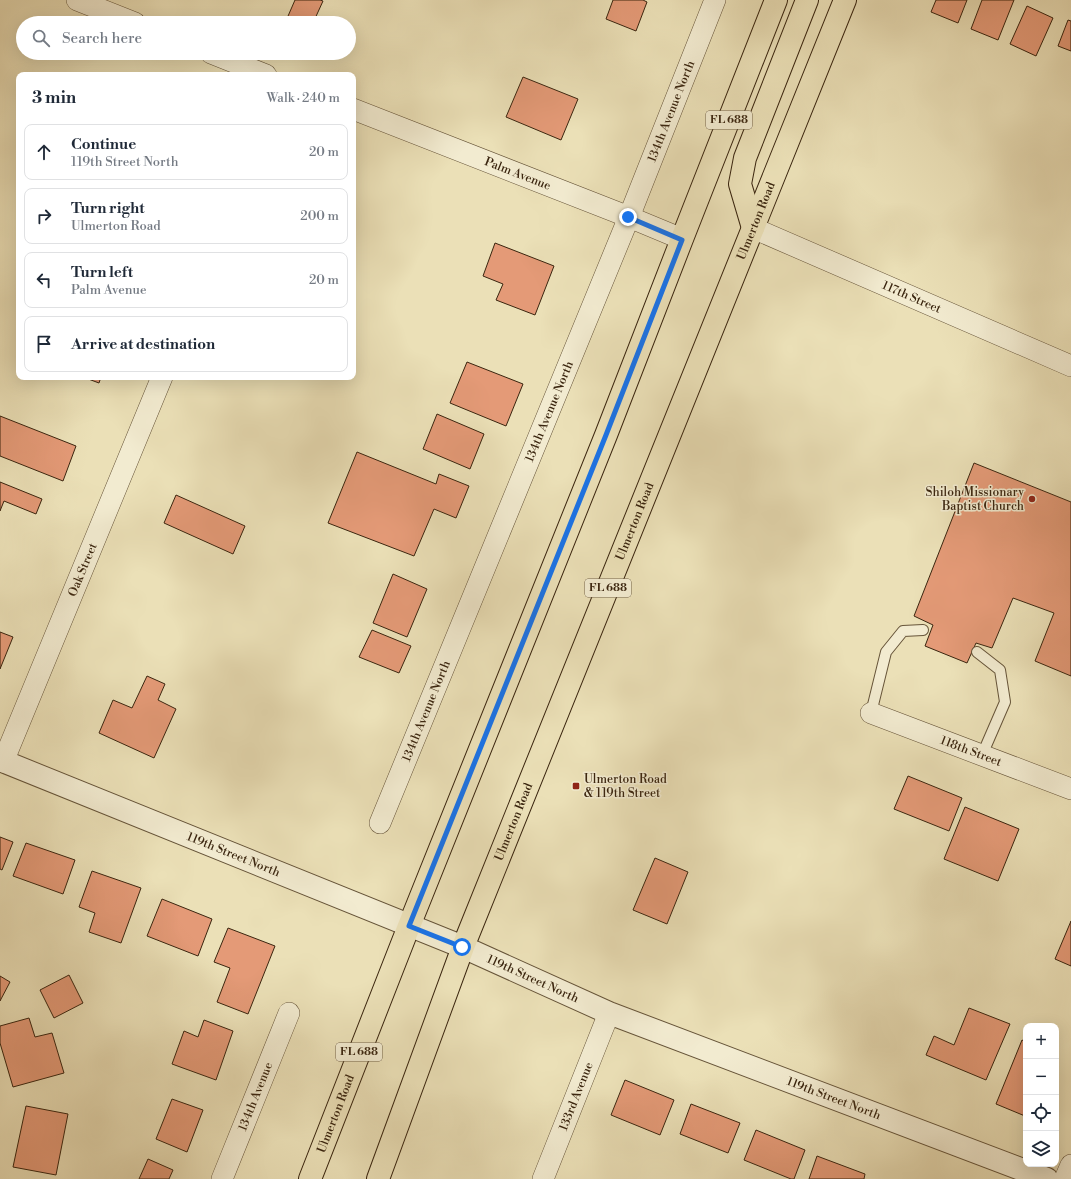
<!DOCTYPE html>
<html lang="en">
<head>
<meta charset="utf-8">
<style>
  :root { --surface:#fff; --page:#f2f2f3; --text:#1f2937; --muted:#747a83; --line:#e0e1e3 }
  body { margin:0; font-family:"Libre Bodoni",serif; background:var(--page); color:var(--text) }
  .controls { position:absolute; right:12px; bottom:12px; display:grid; overflow:hidden; border-radius:8px; box-shadow:0 4px 16px #0002 }
  .controls button { width:36px; height:36px; display:grid; place-items:center; padding:0; border:0; border-bottom:1px solid var(--line); background:var(--surface); color:var(--text); font:20px sans-serif }
  .stop { position:absolute; width:12px; height:12px; margin:-9px; border:3px solid #1a73e8; border-radius:50%; background:#fff }
  .stop.end { background:#1a73e8; border-color:#fff; box-shadow:0 1px 4px #0008 }
  .list { margin:0; padding:0; list-style:none }
  h2 { display:flex; justify-content:space-between; align-items:center; height:52px; margin:0; padding:0 16px; font-size:17px }
  h2 small { font-size:13px; font-weight:400; color:var(--muted) }
  .list li { display:grid; grid-template-columns:26px 1fr auto; gap:12px; align-items:center; box-sizing:border-box; height:56px; margin:0 8px 8px; padding:0 8px; border:1px solid var(--line); border-radius:8px }
  .list b { display:block; font-size:15px; white-space:nowrap }
  .list p { margin:0; font-size:13px; white-space:nowrap; color:var(--muted) }
  .list em { font-size:13px; font-style:normal; color:var(--muted) }
  .icon { flex:none; width:22px; height:22px; fill:none; stroke:currentColor; stroke-width:2; stroke-linecap:round; stroke-linejoin:round }
  .map { position:relative; flex:none; width:1071px; height:1179px; overflow:hidden }
  .search { position:absolute; background:var(--surface); box-shadow:0 4px 16px #0002; left:16px; top:16px; width:340px; height:44px; display:flex; align-items:center; gap:10px; box-sizing:border-box; padding:0 14px; border-radius:22px; color:var(--muted); font-size:15px }
  .panel { position:absolute; background:var(--surface); box-shadow:0 4px 16px #0002; left:16px; top:72px; width:340px; height:308px; border-radius:8px }
  .map>svg:first-child { display:block }
</style>
</head>
<body>
<div class="map">
<svg width="1071" height="1179" viewBox="0 0 1071 1179">
  <rect width="100%" height="100%" fill="#ebe0b7"/>
  <filter id="stains"><feTurbulence type="fractalNoise" baseFrequency=".005" numOctaves="4"/><feColorMatrix values="0 0 0 0 .2 0 0 0 0 .09 0 0 0 0 .02 0 0 0 .5 -.17"/></filter>
  <radialGradient id="worn" r=".72"><stop offset=".6" stop-color="#630" stop-opacity="0"/><stop offset="1" stop-color="#630" stop-opacity=".3"/></radialGradient>
  <!-- building -->
  <path fill="#e49a77" stroke="#3a250f" d="M 295,0 L 320,0 L 323,1 L 313,23 L 285,23 Z
    M 613,0 L 643,0 L 647,2 L 636,31 L 606,19 Z
    M 936,0 L 967,0 L 958,23 L 931,12 Z
    M 982,0 L 1014,0 L 998,40 L 971,29 Z
    M 1027,6 L 1053,18 L 1036,56 L 1010,44 Z
    M 1068,20 L 1071,21 L 1071,51 L 1058,46 Z
    M 523,77 L 578,99 L 561,140 L 506,117 Z
    M 495,243 L 554,266 L 535,315 L 496,300 L 503,284 L 483,276 Z
    M 467,362 L 523,384 L 506,426 L 450,403 Z
    M 83,377 L 101,377 L 99,383 Z
    M 437,414 L 484,434 L 470,469 L 423,449 Z
    M 0,416 L 76,446 L 63,481 L 0,456 Z
    M 357,452 L 436,484 L 439,474 L 469,486 L 456,518 L 434,509 L 414,556 L 328,523 Z
    M 974,463 L 1071,502 L 1071,676 L 1035,661 L 1054,613 L 1013,598 L 992,648 L 976,643 L 967,663 L 925,646 L 933,625 L 914,616 Z
    M 0,482 L 42,499 L 36,514 L 4,501 L 0,511 Z
    M 176,495 L 245,526 L 233,554 L 164,523 Z
    M 393,574 L 427,589 L 407,637 L 373,623 Z
    M 372,630 L 411,646 L 399,673 L 359,657 Z
    M 0,632 L 13,637 L 0,669 Z
    M 147,676 L 165,684 L 158,700 L 176,709 L 154,758 L 99,733 L 113,700 L 132,708 Z
    M 908,776 L 962,798 L 949,831 L 894,809 Z
    M 965,807 L 1019,829 L 998,881 L 944,859 Z
    M 0,837 L 13,842 L 2,870 L 0,869 Z
    M 26,843 L 75,860 L 63,894 L 13,876 Z
    M 655,858 L 688,872 L 667,924 L 633,910 Z
    M 92,871 L 141,888 L 121,943 L 89,932 L 95,913 L 79,907 Z
    M 162,899 L 212,919 L 198,956 L 147,936 Z
    M 1071,921 L 1071,966 L 1055,959 Z
    M 228,928 L 275,946 L 248,1014 L 217,1002 L 230,968 L 214,962 Z
    M 69,975 L 83,1003 L 54,1018 L 40,990 Z
    M 0,976 L 10,982 L 0,1001 Z
    M 969,1008 L 1010,1024 L 986,1080 L 926,1055 L 934,1036 L 954,1045 Z
    M 29,1018 L 35,1037 L 52,1033 L 64,1073 L 13,1087 L 0,1043 L 0,1026 Z
    M 204,1020 L 233,1031 L 216,1080 L 172,1064 L 184,1031 L 198,1037 Z
    M 1022,1040 L 1026,1042 L 1025,1116 L 996,1104 Z
    M 625,1080 L 674,1100 L 660,1135 L 611,1115 Z
    M 172,1099 L 203,1110 L 187,1152 L 156,1139 Z
    M 691,1104 L 740,1123 L 728,1153 L 680,1134 Z
    M 26,1106 L 68,1114 L 56,1175 L 13,1167 Z
    M 756,1130 L 805,1150 L 794,1179 L 791,1179 L 744,1160 Z
    M 817,1156 L 865,1174 L 864,1179 L 809,1179 Z
    M 148,1159 L 173,1170 L 169,1179 L 139,1179 Z"/>
  <g fill="none" stroke-linecap="round" stroke-linejoin="round">
    <!-- service casing -->
    <g stroke="#665439" stroke-width="12">
      <path id="service" d="M 977,652 L 1000,670 L 1005,702 L 982,755
        M 871,713 L 886,652 L 903,631 L 923,630"/>
    </g>
    <!-- minor casing -->
    <g stroke="#665439" stroke-width="22">
      <g id="minor">
        <path d="M 77,0 L 135,23"/>
        <path d="M 211,53 L 266,75"/>
        <path id="s1" d="M 353,109 L 629,217 L 682,239"/>
        <path id="s2" d="M 753,228 L 1071,366"/>
        <path id="s3" d="M 871,713 L 1071,789"/>
        <path id="s4" d="M 3,762 L 162,377"/>
        <path id="s5" d="M 380,823 L 629,217 L 715,0"/>
        <path id="s6" d="M 222,1179 L 289,1013"/>
        <path id="s7" d="M 543,1179 L 609,1013"/>
        <path d="M 1065,1179 L 1071,1165"/>
      </g>
    </g>
    <!-- tertiary casing -->
    <g stroke="#665439" stroke-width="24">
      <g id="tertiary">
        <path id="s8" d="M 0,760 L 463,947 L 609,1013 L 1047,1179"/>
      </g>
    </g>
    <!-- primary casing -->
    <g stroke="#3a250f" stroke-width="24">
      <g id="primary">
        <path d="M 753,228 L 740,184 L 745,158 L 807,0"/>
        <path id="s9" d="M 310,1179 L 409,926 L 606,435 L 682,239 L 776,0"/>
        <path id="s10" d="M 378,1179 L 463,947 L 845,0"/>
      </g>
    </g>
    <!-- service -->
    <use href="#service" stroke="#f2ebd0" stroke-width="10"/>
    <!-- minor -->
    <use href="#minor" stroke="#f2ebd0" stroke-width="21"/>
    <!-- tertiary -->
    <use href="#tertiary" stroke="#f2ebd0" stroke-width="22"/>
    <!-- primary -->
    <use href="#primary" stroke="#ebe0b7" stroke-width="22"/>
  </g>
  <g fill="none" stroke-linecap="round" stroke-linejoin="round">
    <!-- route -->
    <path stroke="#1a73e8" stroke-width="5" d="M 462,947 L 409,926 L 606,435 L 682,240 L 628,217"/>
  </g>
  <!-- markers -->
  <g fill="#8f2418" stroke="#f2ebd0" stroke-width="1.5">
    <circle cx="1032" cy="499" r="4"/>
    <rect x="572" y="782" width="8" height="8" rx="2"/>
  </g>
  <g text-anchor="middle" dominant-baseline="central" stroke-width="3" stroke-linejoin="round" paint-order="stroke">
    <!-- shield labels -->
    <g fill="#f2ebd0" stroke="#716049" stroke-width="1">
      <rect x="706" y="111" width="46" height="18" rx="3"/>
      <rect x="585" y="579" width="46" height="18" rx="3"/>
      <rect x="336" y="1043" width="46" height="18" rx="3"/>
    </g>
    <g font-size="11" font-weight="bold" fill="#3a250f">
      <text x="729" y="120">FL 688</text>
      <text x="608" y="588">FL 688</text>
      <text x="359" y="1052">FL 688</text>
    </g>
    <!-- street labels -->
    <g font-size="12" fill="#3a250f" stroke="#f2ebd0">
      <text stroke="none"><textPath href="#s5" startOffset="769">134th Avenue North</textPath></text>
      <text stroke="none"><textPath href="#s1" startOffset="177">Palm Avenue</textPath></text>
      <text stroke="none"><textPath href="#s10" startOffset="1030">Ulmerton Road</textPath></text>
      <text stroke="none"><textPath href="#s2" startOffset="173">117th Street</textPath></text>
      <text stroke="none"><textPath href="#s5" startOffset="445">134th Avenue North</textPath></text>
      <text stroke="none"><textPath href="#s10" startOffset="706">Ulmerton Road</textPath></text>
      <text stroke="none"><textPath href="#s4" startOffset="208">Oak Street</textPath></text>
      <text stroke="none"><textPath href="#s5" startOffset="121">134th Avenue North</textPath></text>
      <text stroke="none"><textPath href="#s3" startOffset="107">118th Street</textPath></text>
      <text stroke="none"><textPath href="#s10" startOffset="382">Ulmerton Road</textPath></text>
      <text stroke="none"><textPath href="#s8" startOffset="252">119th Street North</textPath></text>
      <text stroke="none"><textPath href="#s8" startOffset="576">119th Street North</textPath></text>
      <text stroke="none"><textPath href="#s6" startOffset="89">134th Avenue</textPath></text>
      <text stroke="none"><textPath href="#s7" startOffset="89">133rd Avenue</textPath></text>
      <text stroke="none"><textPath href="#s8" startOffset="900">119th Street North</textPath></text>
      <text stroke="none"><textPath href="#s9" startOffset="70">Ulmerton Road</textPath></text>
    </g>
    <!-- poi labels -->
    <g font-size="12" fill="#3a250f" stroke="#f2ebd0" text-anchor="end">
      <text x="1024" y="492">Shiloh Missionary<tspan x="1024" dy="14">Baptist Church</tspan></text>
      <text x="584" y="779" text-anchor="start">Ulmerton Road<tspan x="584" dy="14">&amp; 119th Street</tspan></text>
    </g>
  </g>
  <rect width="100%" height="100%" filter="url(#stains)"/>
  <rect width="100%" height="100%" fill="url(#worn)"/>
</svg>
<div class="controls">
<button>+</button>
<button>−</button>
<button><svg class="icon" aria-label="locate" viewBox="0 0 24 24"><circle cx="12" cy="12" r="6"/><path d="M12 2v4M12 18v4M2 12h4M18 12h4"/></svg></button>
<button><svg class="icon" aria-label="layers" viewBox="0 0 24 24"><path d="M12 4l9 5-9 5-9-5zM3 14l9 5 9-5"/></svg></button>
</div>
<div class="stop" style="left:462px;top:947px"></div>
<div class="stop end" style="left:628px;top:217px"></div>
<div class="search"><svg class="icon" aria-label="search" viewBox="0 0 24 24"><circle cx="10" cy="10" r="6"/><path d="M15 15l6 6"/></svg>Search here</div>
<section class="panel">
<h2>3 min<small>Walk · 240 m</small></h2>
<ul class="list">
<li><svg class="icon" aria-label="ahead" viewBox="0 0 24 24"><path d="M12 20V5M6 11l6-6 6 6"/></svg><div><b>Continue</b><p>119th Street North</p></div><em>20 m</em></li>
<li><svg class="icon" aria-label="right" viewBox="0 0 24 24"><path d="M7 20v-9h11M14 6l5 5-5 5"/></svg><div><b>Turn right</b><p>Ulmerton Road</p></div><em>200 m</em></li>
<li><svg class="icon" aria-label="left" viewBox="0 0 24 24"><path d="M17 20v-9H6M10 6l-5 5 5 5"/></svg><div><b>Turn left</b><p>Palm Avenue</p></div><em>20 m</em></li>
<li><svg class="icon" aria-label="arrive" viewBox="0 0 24 24"><path d="M6 21V4h12l-3 4 3 4H6"/></svg><div><b>Arrive at destination</b></div></li>
</ul>
</section>
</div>
</body>
</html>
